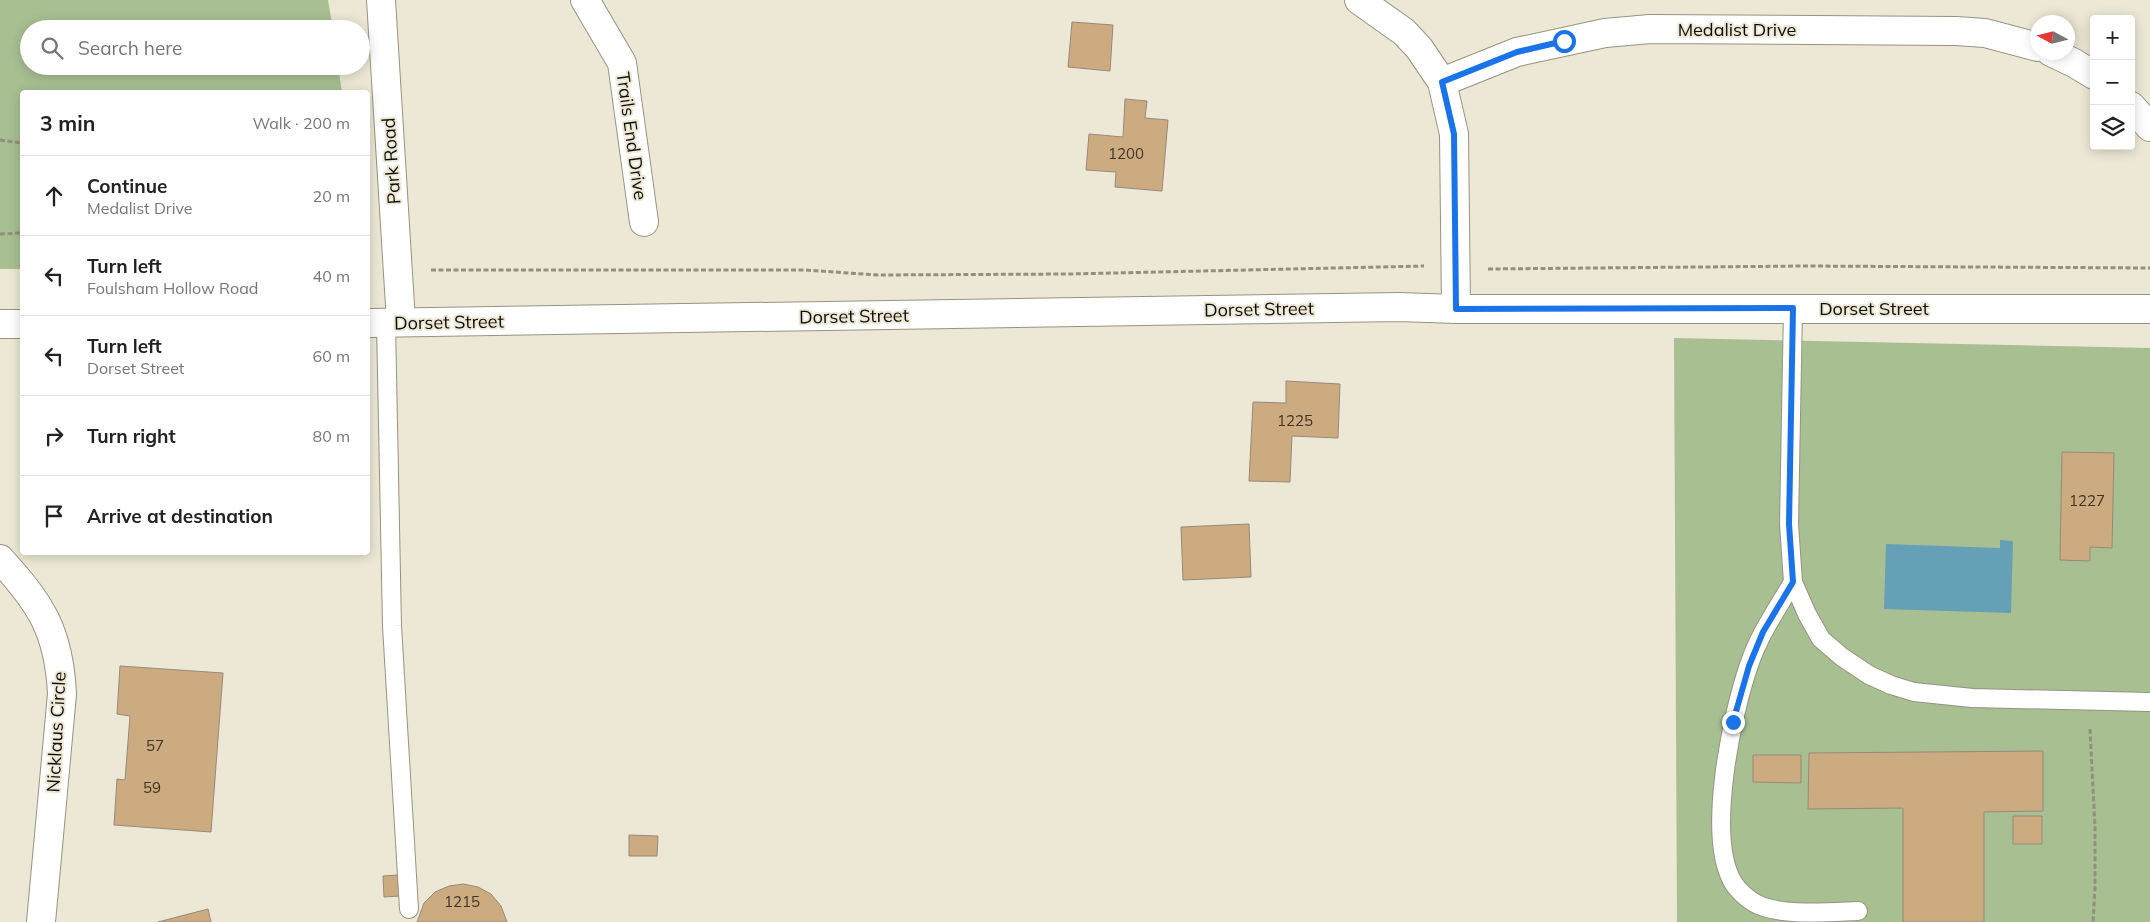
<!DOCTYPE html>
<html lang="en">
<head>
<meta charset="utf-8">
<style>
  :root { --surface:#fff; --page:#f6f6f6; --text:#222; --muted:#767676; --line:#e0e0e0 }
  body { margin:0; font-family:Mulish,sans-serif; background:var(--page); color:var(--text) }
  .controls { position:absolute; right:15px; top:15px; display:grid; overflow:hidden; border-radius:5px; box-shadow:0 2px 12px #0003 }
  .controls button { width:45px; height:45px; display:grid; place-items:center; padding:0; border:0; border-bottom:1px solid var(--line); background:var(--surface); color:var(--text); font:25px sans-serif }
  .compass { position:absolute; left:2030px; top:15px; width:45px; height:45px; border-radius:50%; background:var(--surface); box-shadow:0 2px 12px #0003; rotate:277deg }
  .stop { position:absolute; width:15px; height:15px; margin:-11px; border:4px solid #1a73e8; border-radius:50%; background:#fff }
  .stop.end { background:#1a73e8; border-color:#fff; box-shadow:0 1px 5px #0008 }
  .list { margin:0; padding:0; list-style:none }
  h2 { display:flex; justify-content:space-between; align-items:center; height:65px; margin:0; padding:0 20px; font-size:21px }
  h2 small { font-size:16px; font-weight:400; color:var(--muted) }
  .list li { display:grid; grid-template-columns:32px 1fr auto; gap:15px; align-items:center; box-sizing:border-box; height:80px; padding:0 20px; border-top:1px solid var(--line) }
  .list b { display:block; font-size:19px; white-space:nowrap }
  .list p { margin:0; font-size:16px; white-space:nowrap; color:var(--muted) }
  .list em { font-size:16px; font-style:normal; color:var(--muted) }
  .icon { flex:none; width:28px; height:28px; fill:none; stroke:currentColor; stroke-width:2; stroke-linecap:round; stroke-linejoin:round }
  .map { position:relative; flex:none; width:2150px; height:922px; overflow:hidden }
  .search { position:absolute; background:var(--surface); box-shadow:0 2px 12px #0003; left:20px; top:20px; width:350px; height:55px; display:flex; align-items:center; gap:12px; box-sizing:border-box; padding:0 18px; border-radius:28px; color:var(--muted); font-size:19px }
  .panel { position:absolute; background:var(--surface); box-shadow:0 2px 12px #0003; left:20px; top:90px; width:350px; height:465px; border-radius:5px }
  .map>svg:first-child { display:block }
</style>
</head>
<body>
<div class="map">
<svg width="2150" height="922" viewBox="0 0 2150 922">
  <rect width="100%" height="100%" fill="#ece8d5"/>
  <!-- green -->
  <path fill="#a8bf92" d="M 0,0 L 328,0 L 333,29 L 29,29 L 29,66 L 338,66 L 342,92 L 22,92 L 22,269 L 0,269 Z
    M 1674,338 L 2150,348 L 2150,922 L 1677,922 Z"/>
  <!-- water -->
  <path fill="#66a0b7" d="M 2000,540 L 2013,541 L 2011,613 L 1884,609 L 1886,544 L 2000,548 Z"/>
  <!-- building -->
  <path fill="#cdab80" stroke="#96897b" d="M 1072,22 L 1113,25 L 1110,71 L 1068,67 Z
    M 1125,99 L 1147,101 L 1145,118 L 1168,120 L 1162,191 L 1115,187 L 1116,172 L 1086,170 L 1089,134 L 1123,137 Z
    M 1286,381 L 1340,384 L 1338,438 L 1292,436 L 1290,482 L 1249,481 L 1253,402 L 1286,403 Z
    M 2062,452 L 2114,453 L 2112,548 L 2090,547 L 2090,561 L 2060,560 Z
    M 1249,524 L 1251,577 L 1183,580 L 1181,527 Z
    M 120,666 L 223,673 L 211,832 L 114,825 L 117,779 L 125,780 L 130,716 L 117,714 Z
    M 2043,751 L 2043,811 L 1984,812 L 1984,922 L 1903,922 L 1903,808 L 1808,809 L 1809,753 Z
    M 1753,755 L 1801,755 L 1801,783 L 1753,782 Z
    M 2013,816 L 2042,816 L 2042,844 L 2013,844 Z
    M 629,835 L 658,836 L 657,856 L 629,856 Z
    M 398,875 L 400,896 L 384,897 L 383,876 Z
    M 463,884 L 478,887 L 491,894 L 501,906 L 507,922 L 417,922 L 424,903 L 435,892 L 449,886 Z
    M 208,909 L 211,922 L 158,922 Z"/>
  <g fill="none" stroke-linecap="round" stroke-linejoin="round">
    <!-- service casing -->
    <g stroke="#969381" stroke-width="20">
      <path id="service" d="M 1793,308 L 1789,524 L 1793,582 L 1807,614 L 1821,639 L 1842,657 L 1869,675 L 1891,685 L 1914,692 L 1972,698 L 2150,702
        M 386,323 L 392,626 L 409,909
        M 1793,582 C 1777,609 1759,635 1749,665 C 1732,714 1705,839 1734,884 C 1738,890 1747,898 1753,902 C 1777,917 1830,912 1858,911"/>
    </g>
    <!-- minor casing -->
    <g stroke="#969381" stroke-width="30">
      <path id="minor" d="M 381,0 L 401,322
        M 585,0 L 622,63 L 644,222
        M 1359,0 L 1404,32 L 1419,48 L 1442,82 L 1454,134 L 1456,309
        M 2051,52 L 2074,63 L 2094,75
        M 1442,82 L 1517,52 L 1605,33 L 1650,29 L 1956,31 L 1985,33 L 2038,47
        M 2131,106 L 2150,127
        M 0,559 C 41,604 59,631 62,694 L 41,922"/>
    </g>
    <!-- tertiary casing -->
    <g stroke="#969381" stroke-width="30">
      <path id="tertiary" d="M 368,323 L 1399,307 L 1456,309 L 2150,309
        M 0,324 L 22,324"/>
    </g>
    <!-- path -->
    <path stroke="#928f81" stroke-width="3" stroke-dasharray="5 2.5" stroke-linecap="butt" d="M 0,140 L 22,143
      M 0,234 L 22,233
      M 1488,269 L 1806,266 L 2150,268
      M 431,270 L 805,270 L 878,275 L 1069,274 L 1424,266
      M 2090,729 L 2095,828 L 2095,888 L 2093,922"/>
    <!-- service -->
    <use href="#service" stroke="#fff" stroke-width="18"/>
    <!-- minor -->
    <use href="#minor" stroke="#fff" stroke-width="28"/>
    <!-- tertiary -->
    <use href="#tertiary" stroke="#fff" stroke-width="28"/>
  </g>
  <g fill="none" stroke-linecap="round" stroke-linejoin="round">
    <!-- route -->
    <path stroke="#1a73e8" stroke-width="6" d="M 1564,41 L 1517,52 L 1442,82 L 1454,134 L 1456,309 L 1793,308 L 1789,524 L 1793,582 L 1763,632 L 1749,666 L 1733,722"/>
  </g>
  <g text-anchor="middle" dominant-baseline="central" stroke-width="4" stroke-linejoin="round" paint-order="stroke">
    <!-- number labels -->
    <g font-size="15" fill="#3e3424">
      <text x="1126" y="153">1200</text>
      <text x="1295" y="420">1225</text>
      <text x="2087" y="500">1227</text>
      <text x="155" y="745">57</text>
      <text x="152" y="787">59</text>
      <text x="462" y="901">1215</text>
    </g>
    <!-- street labels -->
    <g font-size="18" fill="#0e0c06" stroke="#ece8d5">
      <text x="1737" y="29">Medalist Drive</text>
      <text transform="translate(632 136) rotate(82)">Trails End Drive</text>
      <text transform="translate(391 161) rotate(-94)">Park Road</text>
      <text x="1874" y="308">Dorset Street</text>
      <text transform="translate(1259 309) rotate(-1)">Dorset Street</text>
      <text transform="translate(854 316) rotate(-1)">Dorset Street</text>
      <text transform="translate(449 322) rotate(-1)">Dorset Street</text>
      <text transform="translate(56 732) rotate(-87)">Nicklaus Circle</text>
    </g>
  </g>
</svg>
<div class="controls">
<button>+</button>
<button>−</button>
<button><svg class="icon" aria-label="layers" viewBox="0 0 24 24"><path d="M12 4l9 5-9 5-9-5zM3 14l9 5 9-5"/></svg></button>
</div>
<svg class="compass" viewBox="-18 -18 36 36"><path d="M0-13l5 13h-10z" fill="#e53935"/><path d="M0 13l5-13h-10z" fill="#767676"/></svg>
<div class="stop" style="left:1564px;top:41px"></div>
<div class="stop end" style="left:1733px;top:722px"></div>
<div class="search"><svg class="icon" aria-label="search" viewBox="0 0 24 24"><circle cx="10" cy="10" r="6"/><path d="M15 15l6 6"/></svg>Search here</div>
<section class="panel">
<h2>3 min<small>Walk · 200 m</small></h2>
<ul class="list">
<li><svg class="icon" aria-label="ahead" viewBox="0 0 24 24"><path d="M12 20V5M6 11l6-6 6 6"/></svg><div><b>Continue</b><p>Medalist Drive</p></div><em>20 m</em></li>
<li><svg class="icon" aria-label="left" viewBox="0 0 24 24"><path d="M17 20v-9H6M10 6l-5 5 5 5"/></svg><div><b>Turn left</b><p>Foulsham Hollow Road</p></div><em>40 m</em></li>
<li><svg class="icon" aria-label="left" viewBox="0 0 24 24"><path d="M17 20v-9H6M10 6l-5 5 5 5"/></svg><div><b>Turn left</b><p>Dorset Street</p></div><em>60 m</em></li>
<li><svg class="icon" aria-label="right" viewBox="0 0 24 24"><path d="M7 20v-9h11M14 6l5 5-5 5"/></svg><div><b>Turn right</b></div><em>80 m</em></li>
<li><svg class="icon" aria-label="arrive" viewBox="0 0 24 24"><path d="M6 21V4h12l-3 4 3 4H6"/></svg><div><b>Arrive at destination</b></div></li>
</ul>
</section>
</div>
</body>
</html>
